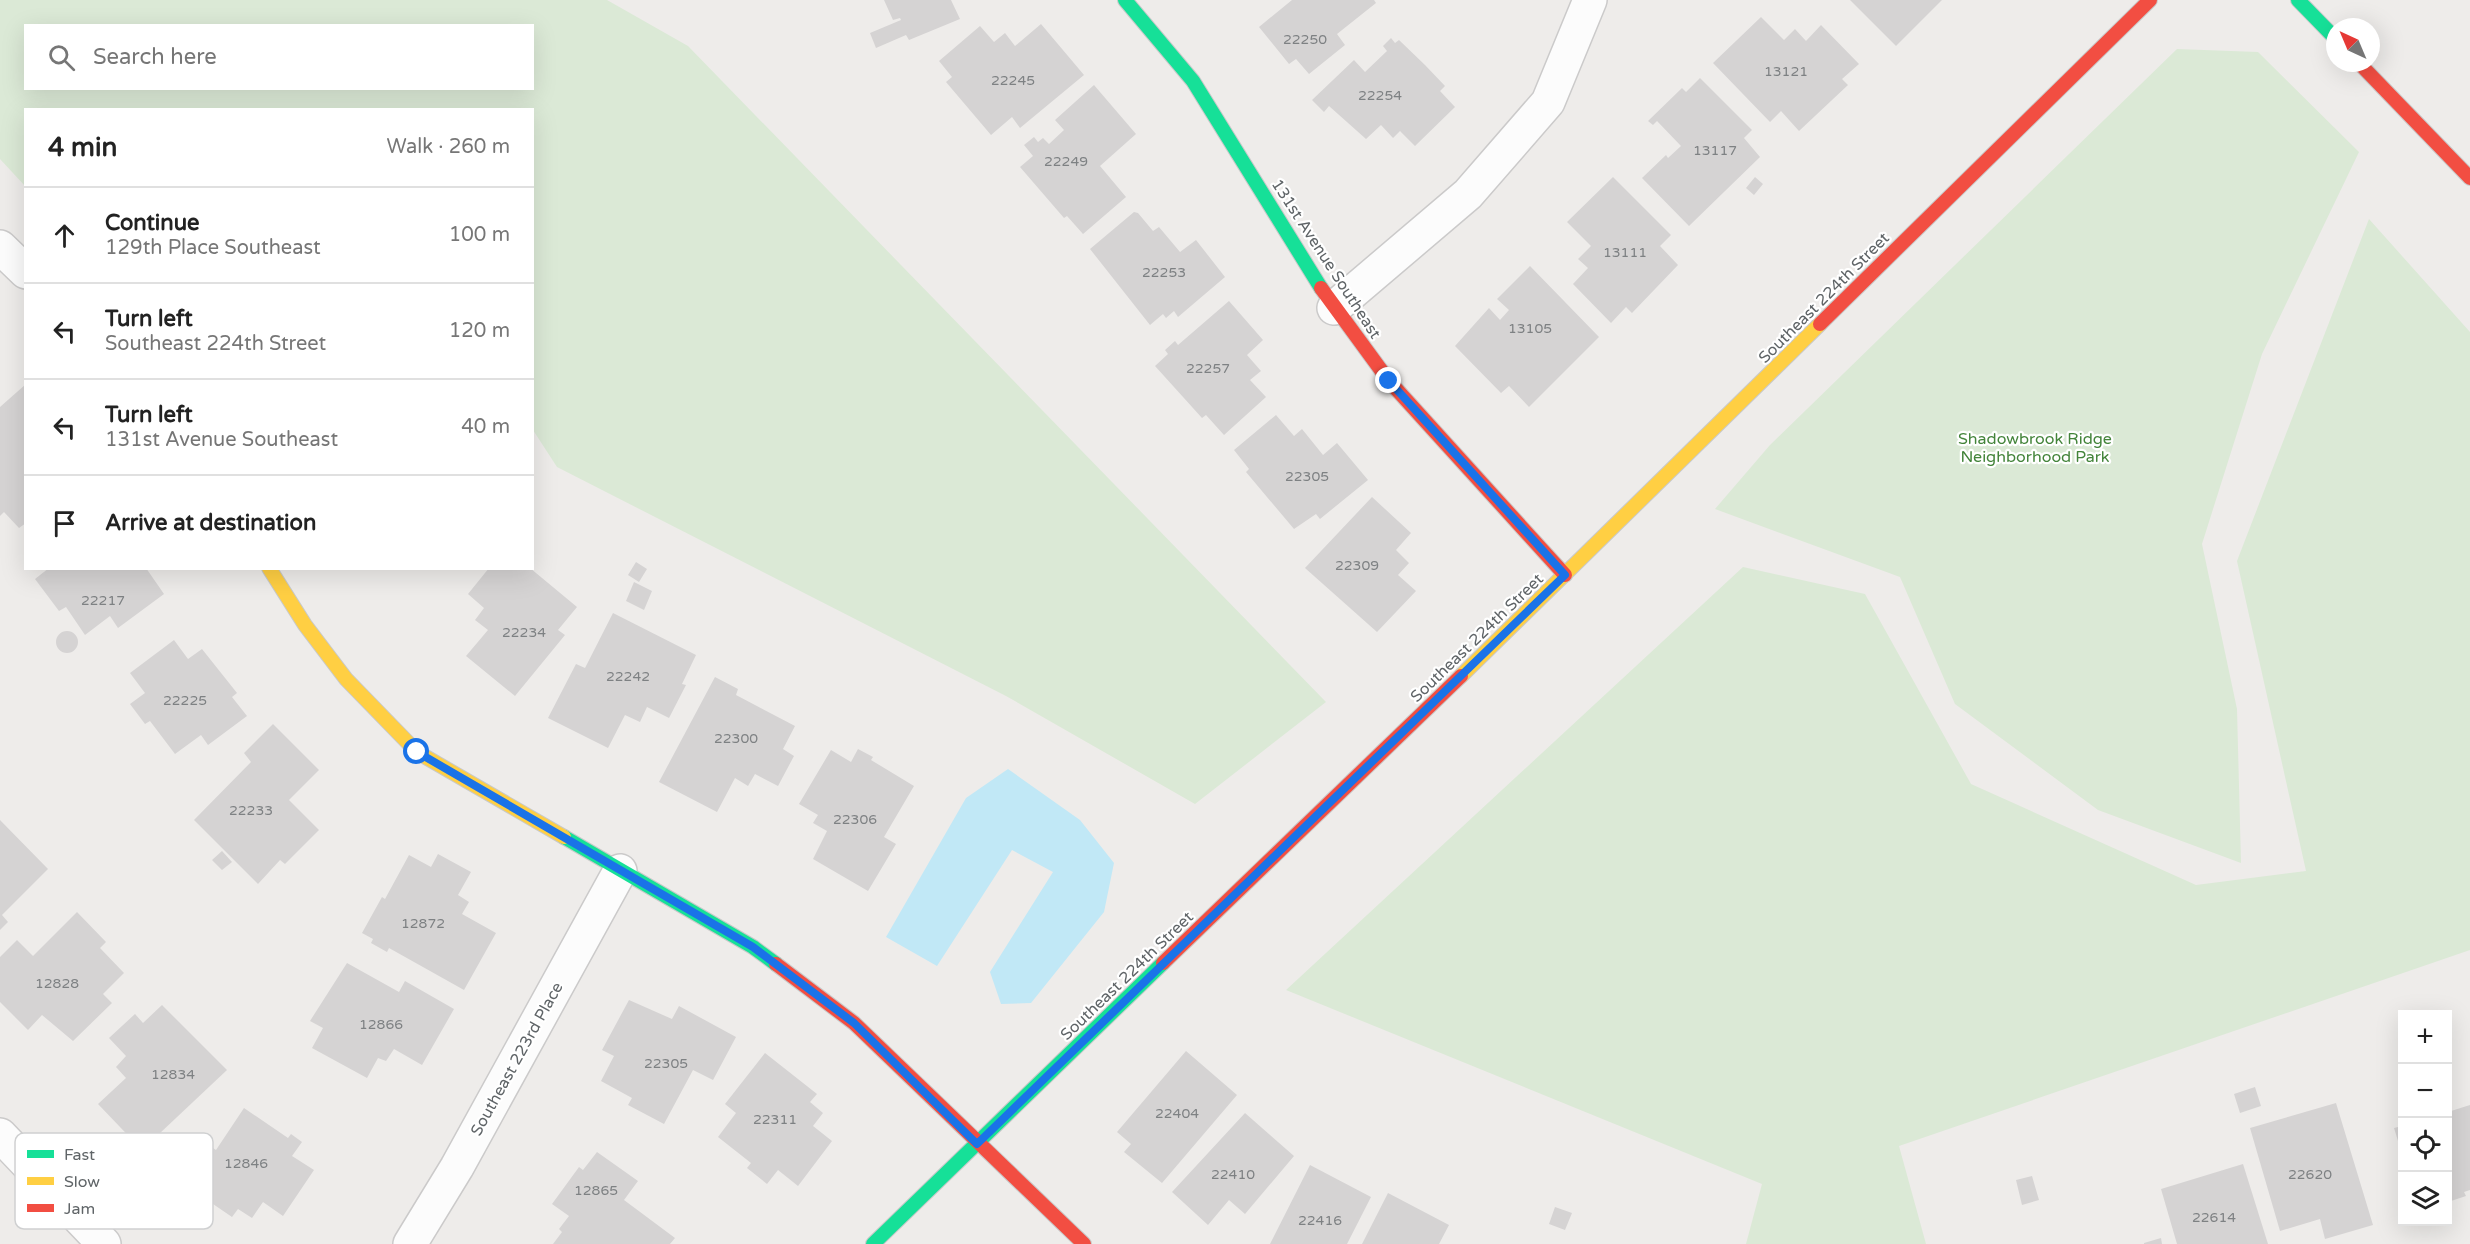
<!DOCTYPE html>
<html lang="en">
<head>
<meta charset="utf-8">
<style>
  :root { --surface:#fff; --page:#f2f2f2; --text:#222; --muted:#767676; --line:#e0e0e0 }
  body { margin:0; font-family:"Varela Round",sans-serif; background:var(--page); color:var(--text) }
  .controls { position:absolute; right:18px; bottom:18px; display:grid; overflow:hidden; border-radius:0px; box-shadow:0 6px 24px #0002 }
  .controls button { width:54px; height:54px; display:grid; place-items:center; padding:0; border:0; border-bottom:2px solid var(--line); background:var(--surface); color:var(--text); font:30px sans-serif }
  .compass { position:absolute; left:2326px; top:18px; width:54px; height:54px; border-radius:50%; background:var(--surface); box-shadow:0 6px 24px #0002; rotate:316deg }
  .stop { position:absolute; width:18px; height:18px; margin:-14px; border:4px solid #1a73e8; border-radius:50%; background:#fff }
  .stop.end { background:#1a73e8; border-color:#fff; box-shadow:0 2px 6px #0008 }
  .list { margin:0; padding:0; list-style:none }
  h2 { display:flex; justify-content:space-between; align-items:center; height:78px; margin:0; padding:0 24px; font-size:26px }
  h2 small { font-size:20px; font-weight:400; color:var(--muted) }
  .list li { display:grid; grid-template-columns:39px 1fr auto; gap:18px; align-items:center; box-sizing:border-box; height:96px; padding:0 24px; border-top:2px solid var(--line) }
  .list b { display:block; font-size:22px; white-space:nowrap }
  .list p { margin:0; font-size:20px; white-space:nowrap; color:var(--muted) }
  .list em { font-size:20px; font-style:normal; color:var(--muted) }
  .icon { flex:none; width:33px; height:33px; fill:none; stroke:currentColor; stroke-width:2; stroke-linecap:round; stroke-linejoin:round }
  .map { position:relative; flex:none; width:2470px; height:1244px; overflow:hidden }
  .search { position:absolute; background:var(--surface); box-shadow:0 6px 24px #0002; left:24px; top:24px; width:510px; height:66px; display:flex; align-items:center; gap:15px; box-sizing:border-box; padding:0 21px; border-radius:0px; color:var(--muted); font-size:22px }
  .panel { position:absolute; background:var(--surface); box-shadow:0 6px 24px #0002; left:24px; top:108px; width:510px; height:462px; border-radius:0px }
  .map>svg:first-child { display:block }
</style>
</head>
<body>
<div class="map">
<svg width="2470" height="1244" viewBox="0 0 2470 1244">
  <rect width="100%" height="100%" fill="#eeecea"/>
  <!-- green -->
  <path fill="#dbe9d6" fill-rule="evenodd" d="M 0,0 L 607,0 L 688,46 L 1326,702 L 1195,804 L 1006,696 L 557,467 L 533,430 L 532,110 L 26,110 L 25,186 L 0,159 ZM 26,26 L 532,26 L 532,88 L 26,88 Z
    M 2177,49 L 2258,52 L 2359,152 L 2262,354 L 2202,544 L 2237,709 L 2241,863 L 2098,810 L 1955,704 L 1900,577 L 1715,509 L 1770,445 Z
    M 2369,219 L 2470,332 L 2470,950 L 1899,1146 L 1926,1244 L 1746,1244 L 1762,1184 L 1286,990 L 1743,567 L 1865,594 L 1971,784 L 2196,885 L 2306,871 L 2237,561 Z"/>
  <!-- water -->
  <path fill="#c1e8f6" d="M 1008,769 L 1080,820 L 1114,863 L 1104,912 L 1031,1003 L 1001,1004 L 990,972 L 1053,872 L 1012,850 L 937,966 L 886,937 L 966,798 Z"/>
  <!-- building -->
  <path fill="#d5d3d3" d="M 884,0 L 951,0 L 960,19 L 909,40 L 906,35 L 876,48 L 870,33 L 901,20 L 900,18 L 893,20 Z
    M 1292,0 L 1374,0 L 1376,3 L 1337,34 L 1345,45 L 1309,74 L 1296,59 L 1289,64 L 1259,27 Z
    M 1850,0 L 1942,0 L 1896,46 Z
    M 1761,17 L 1784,40 L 1795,29 L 1806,41 L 1821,25 L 1859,64 L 1842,79 L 1848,85 L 1799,131 L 1781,111 L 1770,122 L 1713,63 Z
    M 1041,24 L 1084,75 L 1020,128 L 1012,117 L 991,135 L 946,82 L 952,77 L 939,61 L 980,26 L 994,42 L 1005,33 L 1015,46 Z
    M 1391,38 L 1395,43 L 1399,40 L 1425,65 L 1445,86 L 1440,91 L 1455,107 L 1415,146 L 1400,131 L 1393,138 L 1381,125 L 1366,139 L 1329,106 L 1324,112 L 1312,100 L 1354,60 L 1365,72 L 1387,51 L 1383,46 Z
    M 1700,78 L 1752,130 L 1744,138 L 1760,157 L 1689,226 L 1642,178 L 1666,155 L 1668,158 L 1681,146 L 1657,121 L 1653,125 L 1648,121 L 1682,88 L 1686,92 Z
    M 1094,85 L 1136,134 L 1100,166 L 1126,197 L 1083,234 L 1067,216 L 1064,218 L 1020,167 L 1033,156 L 1024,145 L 1034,137 L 1038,142 L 1043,138 L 1049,144 L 1064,130 L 1055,120 Z
    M 1613,177 L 1671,235 L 1660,246 L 1678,265 L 1632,313 L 1626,307 L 1611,323 L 1573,284 L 1588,268 L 1578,259 L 1591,246 L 1567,222 Z
    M 1755,177 L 1763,184 L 1754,195 L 1746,188 Z
    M 1134,212 L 1138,213 L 1153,231 L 1159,227 L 1180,252 L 1196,240 L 1225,277 L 1178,317 L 1174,311 L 1166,318 L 1163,314 L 1150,325 L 1090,249 Z
    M 1530,266 L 1599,337 L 1529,407 L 1509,386 L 1501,393 L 1455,346 L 1489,308 L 1500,320 L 1509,310 L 1497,299 Z
    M 1229,301 L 1263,340 L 1247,355 L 1261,371 L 1250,380 L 1266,397 L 1224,435 L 1206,415 L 1202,418 L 1155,366 L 1168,354 L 1165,350 L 1175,341 L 1178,345 Z
    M 26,384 L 26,523 L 19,528 L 4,512 L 0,516 L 0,407 Z
    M 1276,415 L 1294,436 L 1302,429 L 1323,455 L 1337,443 L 1368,480 L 1320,519 L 1316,514 L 1294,529 L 1246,472 L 1249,469 L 1234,450 Z
    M 1372,497 L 1411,533 L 1396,550 L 1409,563 L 1398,575 L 1416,591 L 1377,632 L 1305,568 Z
    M 636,562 L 647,569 L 639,582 L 628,575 Z
    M 49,568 L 146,568 L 164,594 L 118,628 L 110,616 L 85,635 L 66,607 L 59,611 L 35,579 Z
    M 489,568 L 530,568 L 577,607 L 558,630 L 565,635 L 515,696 L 466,656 L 488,630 L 475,620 L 484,608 L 468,594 Z
    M 634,582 L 652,591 L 644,610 L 626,601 Z
    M 613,613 L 696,655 L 682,684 L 686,685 L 669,718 L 647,707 L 640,722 L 625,715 L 608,748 L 548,718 L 576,664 L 585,668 Z
    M56 642a11 11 0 1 1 22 0a11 11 0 1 1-22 0Z
    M 174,640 L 188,659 L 202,649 L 237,693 L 232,697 L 247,716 L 208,745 L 201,735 L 175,754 L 150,721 L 145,724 L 130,704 L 145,693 L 130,673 Z
    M 715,677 L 738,689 L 736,695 L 795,726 L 783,749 L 794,756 L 778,786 L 755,774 L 748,786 L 735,778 L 717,812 L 659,782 Z
    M 273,724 L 319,770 L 289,800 L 319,830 L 285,864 L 280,860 L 258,884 L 194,820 L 251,762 L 244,753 Z
    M 858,749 L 873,757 L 871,760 L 914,786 L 884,837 L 896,844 L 868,891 L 813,859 L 827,831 L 813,823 L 818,815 L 799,804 L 831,750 L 851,762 Z
    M 0,820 L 48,869 L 2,915 L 8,922 L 0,930 Z
    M 222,851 L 232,862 L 222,870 L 212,860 Z
    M 438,854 L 471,872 L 458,895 L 469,902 L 462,914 L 496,933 L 464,990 L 389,948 L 387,952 L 371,943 L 373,939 L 362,933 L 382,897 L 385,899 L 409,855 L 431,867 Z
    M 77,912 L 106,942 L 100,948 L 124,973 L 103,994 L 112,1003 L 73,1041 L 42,1015 L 28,1030 L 0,1002 L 0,957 L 17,940 L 33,956 Z
    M 347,963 L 399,992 L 405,981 L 454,1009 L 422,1065 L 394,1049 L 386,1061 L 378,1058 L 367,1078 L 312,1048 L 323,1028 L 310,1021 Z
    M 629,1000 L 672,1019 L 679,1006 L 736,1037 L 713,1080 L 693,1070 L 664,1124 L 628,1105 L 632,1098 L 601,1081 L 614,1056 L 602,1050 Z
    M 162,1005 L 227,1070 L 142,1150 L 98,1104 L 126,1078 L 116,1067 L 126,1056 L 109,1038 L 135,1014 L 143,1023 Z
    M 1186,1051 L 1237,1095 L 1162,1183 L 1124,1152 L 1131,1144 L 1117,1132 Z
    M 765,1053 L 817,1094 L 810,1102 L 823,1113 L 813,1126 L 832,1141 L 798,1186 L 778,1170 L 767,1184 L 747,1168 L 751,1163 L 718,1137 L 736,1113 L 725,1104 Z
    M 2255,1087 L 2261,1106 L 2240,1113 L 2234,1094 Z
    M 2336,1103 L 2373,1225 L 2325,1239 L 2320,1219 L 2280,1231 L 2250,1128 Z
    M 2470,1105 L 2470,1190 L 2464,1192 L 2466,1196 L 2448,1202 L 2448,1109 L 2451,1111 Z
    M 244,1108 L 288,1138 L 291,1134 L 302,1142 L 292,1156 L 314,1170 L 283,1216 L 263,1202 L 252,1218 L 238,1209 L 232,1217 L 178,1180 L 204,1142 L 216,1150 Z
    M 1245,1113 L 1294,1156 L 1245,1214 L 1229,1200 L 1208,1225 L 1172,1192 Z
    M 2402,1126 L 2402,1154 L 2394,1128 Z
    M 597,1152 L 638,1181 L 624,1200 L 675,1238 L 670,1244 L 553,1244 L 562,1232 L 559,1229 L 569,1216 L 552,1204 L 579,1167 L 583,1170 Z
    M 2243,1164 L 2268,1244 L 2177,1244 L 2161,1189 Z
    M 1310,1165 L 1371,1197 L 1347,1244 L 1270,1244 Z
    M 2032,1176 L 2039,1200 L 2022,1205 L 2016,1180 Z
    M 1388,1193 L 1449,1225 L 1439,1244 L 1362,1244 Z
    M 1555,1207 L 1572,1213 L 1565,1230 L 1549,1224 Z
    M 2161,1238 L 2162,1244 L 2144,1244 L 2144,1243 Z"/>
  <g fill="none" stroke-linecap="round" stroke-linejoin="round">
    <!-- street casing -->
    <g stroke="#cbcaca" stroke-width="36">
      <path id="street" d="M 0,247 L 26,272
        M 1334,308 L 1468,194 L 1548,102 L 1590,0
        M 0,1135 L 104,1244
        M 410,1244 L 457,1167 L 620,871"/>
    </g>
    <!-- fast casing -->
    <g stroke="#c8c9c9" stroke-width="16">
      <path id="fast" d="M 1125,0 L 1193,81 L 1321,288
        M 2298,0 L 2335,38
        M 564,837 L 753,947 L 776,964
        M 873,1244 L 1163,963"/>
    </g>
    <!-- slow casing -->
    <g stroke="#c8c9c9" stroke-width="16">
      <path id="slow" d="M 269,568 L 305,625 L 346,679 L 417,752 L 564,837
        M 1461,676 L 1820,324"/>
    </g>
    <!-- jam casing -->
    <g stroke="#c8c9c9" stroke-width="16">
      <path id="jam" d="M 2359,63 L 2470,178
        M 1321,288 L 1389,381 L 1565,575
        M 1820,324 L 2150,0
        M 1163,963 L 1461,676
        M 776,964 L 854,1023 L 1084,1244"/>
    </g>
    <!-- street -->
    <use href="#street" stroke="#fcfcfc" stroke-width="33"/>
    <!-- fast -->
    <use href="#fast" stroke="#16e098" stroke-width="14"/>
    <!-- slow -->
    <use href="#slow" stroke="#ffcf43" stroke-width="14"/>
    <!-- jam -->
    <use href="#jam" stroke="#f24e42" stroke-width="14"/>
  </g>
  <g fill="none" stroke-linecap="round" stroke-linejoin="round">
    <!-- route -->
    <path stroke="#1a73e8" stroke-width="8" d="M 417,752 L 753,947 L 854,1023 L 977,1144 L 1565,575 L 1389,381"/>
  </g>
  <g text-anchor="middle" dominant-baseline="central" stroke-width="4.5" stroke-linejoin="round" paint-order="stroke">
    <!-- number labels -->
    <g font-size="14" fill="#7e8183">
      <text x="1305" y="39">22250</text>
      <text x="1786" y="71">13121</text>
      <text x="1013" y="80">22245</text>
      <text x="1380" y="95">22254</text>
      <text x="1715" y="150">13117</text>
      <text x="1066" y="161">22249</text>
      <text x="1625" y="252">13111</text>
      <text x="1164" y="272">22253</text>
      <text x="1530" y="328">13105</text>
      <text x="1208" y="368">22257</text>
      <text x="1307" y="476">22305</text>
      <text x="1357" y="565">22309</text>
      <text x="103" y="600">22217</text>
      <text x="524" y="632">22234</text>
      <text x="628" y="676">22242</text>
      <text x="185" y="700">22225</text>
      <text x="736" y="738">22300</text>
      <text x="251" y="810">22233</text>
      <text x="855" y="819">22306</text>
      <text x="423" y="923">12872</text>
      <text x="57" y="983">12828</text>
      <text x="381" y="1024">12866</text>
      <text x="666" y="1063">22305</text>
      <text x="173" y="1074">12834</text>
      <text x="1177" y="1113">22404</text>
      <text x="775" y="1119">22311</text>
      <text x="246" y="1163">12846</text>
      <text x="1233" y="1174">22410</text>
      <text x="2310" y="1174">22620</text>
      <text x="596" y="1190">12865</text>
      <text x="2214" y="1217">22614</text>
      <text x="1320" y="1220">22416</text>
    </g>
    <!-- street labels -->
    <g font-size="16" fill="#5f6467" stroke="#fff">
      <text transform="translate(1326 259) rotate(57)">131st Avenue Southeast</text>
      <text transform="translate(1824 298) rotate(-45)">Southeast 224th Street</text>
      <text transform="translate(1477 638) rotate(-44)">Southeast 224th Street</text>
      <text transform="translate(1127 976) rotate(-44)">Southeast 224th Street</text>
      <text transform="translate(517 1059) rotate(-61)">Southeast 223rd Place</text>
    </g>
    <!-- park labels -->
    <g font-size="16" fill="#43843a" stroke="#fff">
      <text x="2035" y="439">Shadowbrook Ridge<tspan x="2035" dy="18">Neighborhood Park</tspan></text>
    </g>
  </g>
  <!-- legend -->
  <rect x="15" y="1133" width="198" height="96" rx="9" fill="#fff" stroke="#cfd0d1" stroke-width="1.5"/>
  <rect x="27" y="1150" width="27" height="8" fill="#16e098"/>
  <rect x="27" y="1177" width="27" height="8" fill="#ffcf43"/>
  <rect x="27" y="1204" width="27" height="8" fill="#f24e42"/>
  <g font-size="16" fill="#5f6467">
    <text x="64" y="1160">Fast</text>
    <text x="64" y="1187">Slow</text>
    <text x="64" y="1214">Jam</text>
  </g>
</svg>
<div class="controls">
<button>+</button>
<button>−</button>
<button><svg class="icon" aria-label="locate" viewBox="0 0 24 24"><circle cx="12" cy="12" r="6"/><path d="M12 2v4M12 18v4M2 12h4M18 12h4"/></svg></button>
<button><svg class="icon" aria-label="layers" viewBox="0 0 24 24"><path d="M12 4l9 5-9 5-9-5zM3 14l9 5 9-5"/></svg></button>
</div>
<svg class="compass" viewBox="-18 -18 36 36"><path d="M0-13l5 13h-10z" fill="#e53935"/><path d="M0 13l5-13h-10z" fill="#767676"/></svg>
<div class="stop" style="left:417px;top:752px"></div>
<div class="stop end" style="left:1389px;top:381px"></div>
<div class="search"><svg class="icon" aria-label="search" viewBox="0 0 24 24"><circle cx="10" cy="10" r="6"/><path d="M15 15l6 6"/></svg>Search here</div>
<section class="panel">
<h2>4 min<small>Walk · 260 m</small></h2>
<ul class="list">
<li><svg class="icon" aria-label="ahead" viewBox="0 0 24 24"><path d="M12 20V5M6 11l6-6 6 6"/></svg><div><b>Continue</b><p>129th Place Southeast</p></div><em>100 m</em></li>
<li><svg class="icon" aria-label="left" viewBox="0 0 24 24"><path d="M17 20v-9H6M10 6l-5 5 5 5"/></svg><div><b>Turn left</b><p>Southeast 224th Street</p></div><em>120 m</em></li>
<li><svg class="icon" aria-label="left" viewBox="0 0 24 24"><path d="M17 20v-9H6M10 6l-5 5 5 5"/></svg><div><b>Turn left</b><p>131st Avenue Southeast</p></div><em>40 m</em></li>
<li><svg class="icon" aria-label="arrive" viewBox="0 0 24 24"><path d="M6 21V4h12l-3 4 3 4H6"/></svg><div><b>Arrive at destination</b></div></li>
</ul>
</section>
</div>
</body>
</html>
